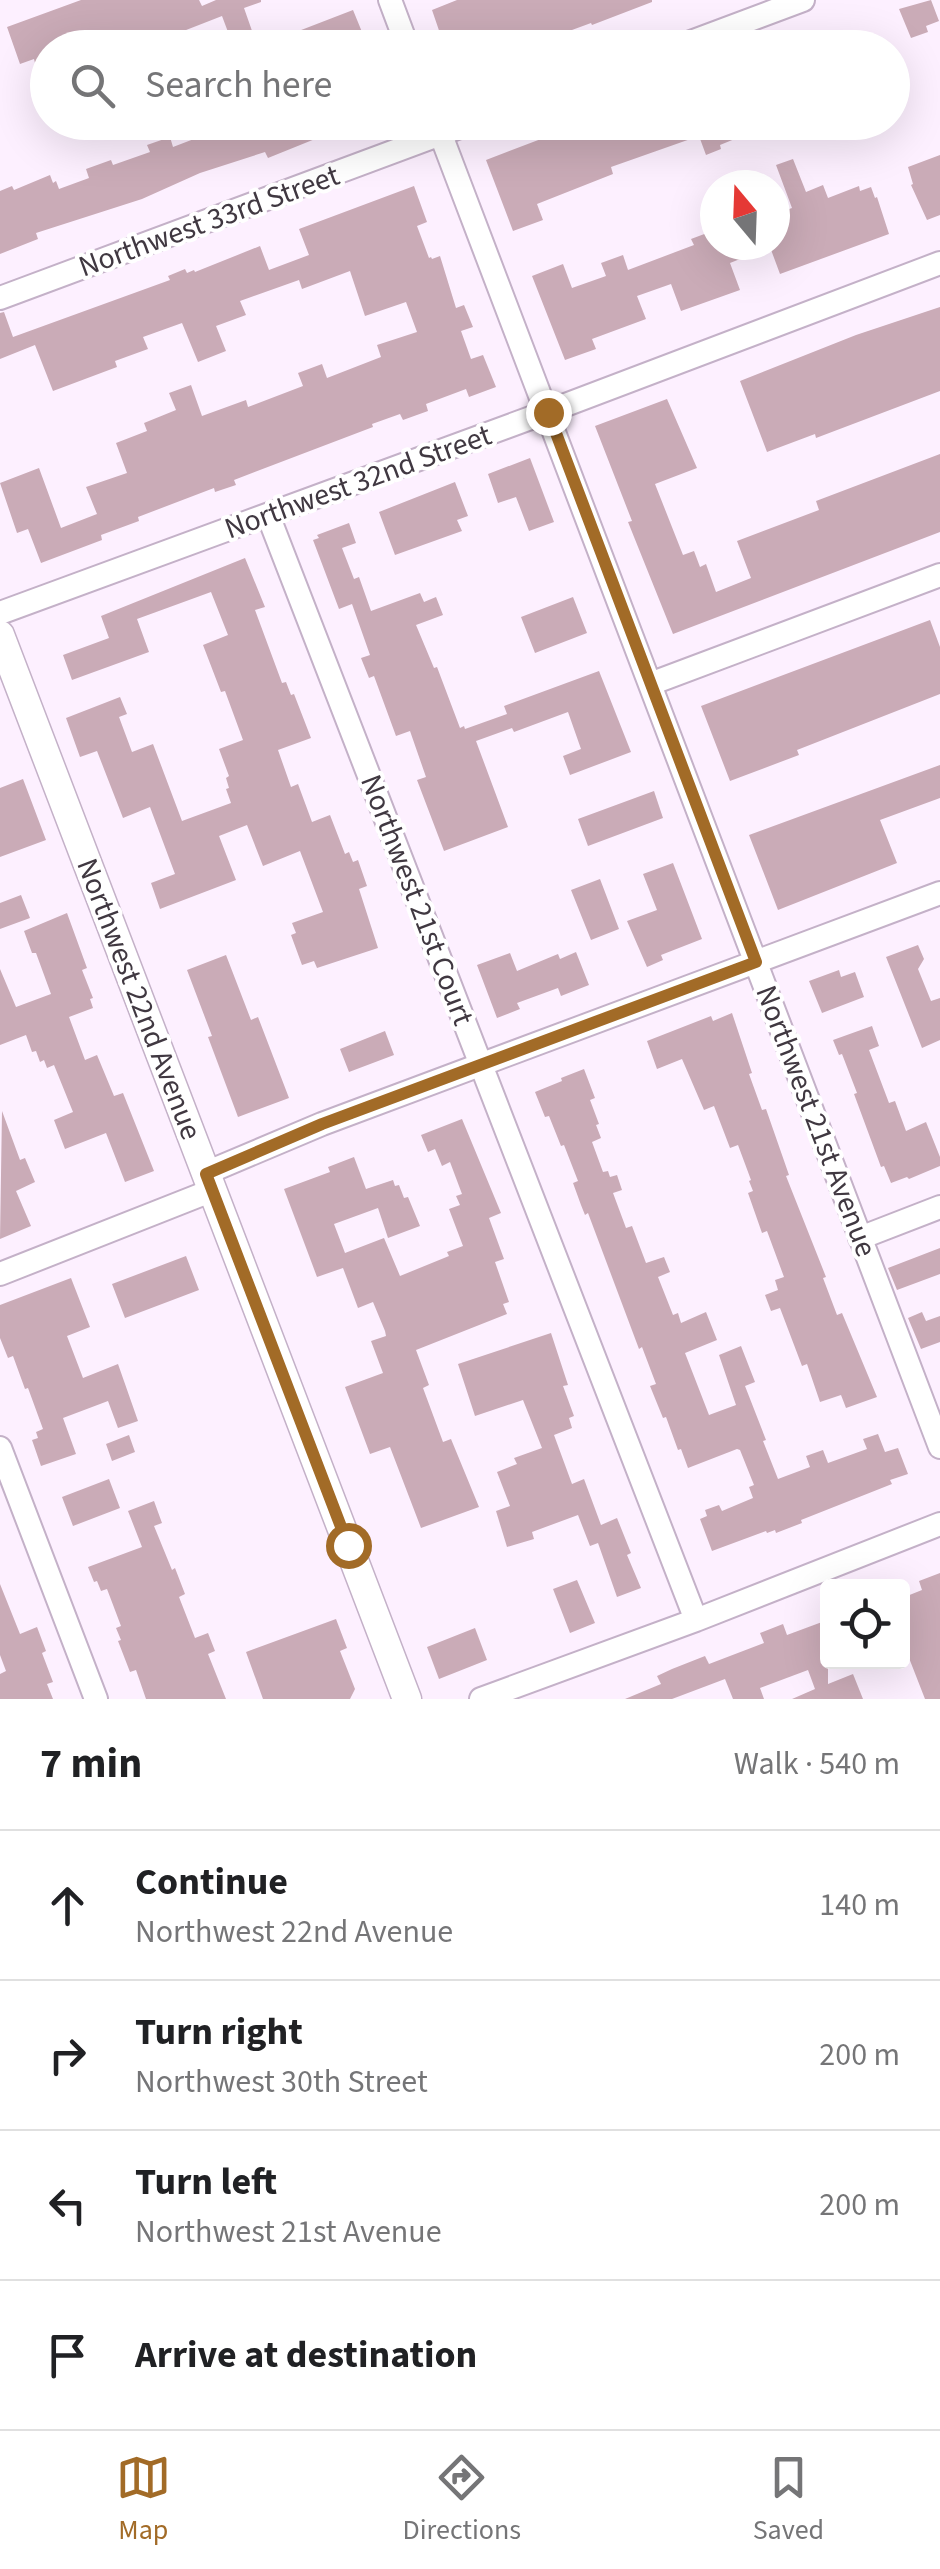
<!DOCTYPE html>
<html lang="en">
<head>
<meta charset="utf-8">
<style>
  :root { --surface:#fff; --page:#f6f6f6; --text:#202124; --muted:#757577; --line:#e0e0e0; --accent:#a26b27 }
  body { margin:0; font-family:"Source Sans 3",sans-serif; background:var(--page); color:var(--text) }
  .controls { position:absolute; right:30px; bottom:30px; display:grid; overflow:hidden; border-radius:10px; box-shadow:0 10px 40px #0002 }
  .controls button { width:90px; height:90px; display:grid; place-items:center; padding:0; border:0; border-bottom:2px solid var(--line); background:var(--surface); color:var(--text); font:50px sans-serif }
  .compass { position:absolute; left:700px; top:170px; width:90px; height:90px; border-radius:50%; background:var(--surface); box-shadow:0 10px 40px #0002; rotate:341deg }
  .stop { position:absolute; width:30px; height:30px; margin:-22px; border:8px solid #a26b27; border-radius:50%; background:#fff }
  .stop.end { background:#a26b27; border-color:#fff; box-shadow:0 2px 10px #0008 }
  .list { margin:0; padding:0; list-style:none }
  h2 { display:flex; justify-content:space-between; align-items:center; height:130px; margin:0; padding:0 40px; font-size:42px }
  h2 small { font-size:32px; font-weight:400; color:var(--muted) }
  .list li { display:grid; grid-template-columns:65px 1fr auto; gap:30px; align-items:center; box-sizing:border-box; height:150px; padding:0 40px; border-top:2px solid var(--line) }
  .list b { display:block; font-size:38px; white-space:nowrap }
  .list p { margin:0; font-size:32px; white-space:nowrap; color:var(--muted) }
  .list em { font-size:32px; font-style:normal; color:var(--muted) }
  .icon { flex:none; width:55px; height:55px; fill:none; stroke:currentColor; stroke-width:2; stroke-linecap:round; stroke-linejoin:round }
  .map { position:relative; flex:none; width:940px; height:1699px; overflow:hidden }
  .search { position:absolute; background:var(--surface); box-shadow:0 10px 40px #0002; left:30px; right:30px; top:30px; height:110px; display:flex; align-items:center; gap:25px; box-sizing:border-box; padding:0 35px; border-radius:55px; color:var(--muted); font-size:38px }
  .sheet { height:730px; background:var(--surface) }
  nav { display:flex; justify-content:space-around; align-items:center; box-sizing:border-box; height:140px; border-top:2px solid var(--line); background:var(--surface); font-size:28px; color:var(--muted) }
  nav a { display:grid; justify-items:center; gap:5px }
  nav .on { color:var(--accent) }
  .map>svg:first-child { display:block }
</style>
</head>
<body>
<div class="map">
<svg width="940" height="1699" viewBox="0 0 940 1699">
  <rect width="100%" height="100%" fill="#fdf0ff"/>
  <!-- building -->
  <path fill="#caabb7" d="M 81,0 L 199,0 L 202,6 L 216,0 L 261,0 L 261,2 L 244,8 L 258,48 L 234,48 L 222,16 L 140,48 L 48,48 L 48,59 L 35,63 L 34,59 L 20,64 L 7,27 Z
    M 457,0 L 652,0 L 652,2 L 592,25 L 591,23 L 534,44 L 536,48 L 445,48 L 432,10 Z
    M 931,0 L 939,21 L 926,26 L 928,32 L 911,38 L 899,9 Z
    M 353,10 L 362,32 L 330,44 L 331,48 L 302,48 L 296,32 Z
    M 217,122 L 309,122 L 315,139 L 268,158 L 265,152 L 200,173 L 142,199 L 36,233 L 38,239 L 0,254 L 0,191 L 12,186 L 14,190 L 50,175 L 53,183 L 56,181 L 59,189 L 89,178 L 86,169 L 111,160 L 113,165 L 150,152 L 147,145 L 170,137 L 173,147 L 220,129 Z
    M 596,122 L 774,122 L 774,123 L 720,145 L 721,149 L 706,155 L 699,136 L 611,167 L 613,174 L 537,204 L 543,220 L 513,231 L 486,160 L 562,131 L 563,135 Z
    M 940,155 L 940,215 L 927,220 L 911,185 L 913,184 L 908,167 Z
    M 793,159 L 806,192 L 823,185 L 828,198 L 859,186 L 860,191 L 871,187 L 875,198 L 877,197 L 889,234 L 780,274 L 770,247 L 730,263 L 740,290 L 681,311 L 671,284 L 637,296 L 646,319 L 592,339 L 596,349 L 565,360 L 532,276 L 563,264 L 572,288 L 606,276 L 601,263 L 623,255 L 628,270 L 694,245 L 691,239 L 715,230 L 715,245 L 775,245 L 775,214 L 792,208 L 776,165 Z
    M 414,186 L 427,222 L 417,226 L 429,258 L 431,257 L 432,259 L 440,256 L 456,308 L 464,305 L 473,327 L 461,331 L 471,359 L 483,355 L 496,387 L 469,397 L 466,389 L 426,404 L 428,411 L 403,420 L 400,414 L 372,424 L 373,427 L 234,480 L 236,485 L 215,492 L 214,488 L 138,517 L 139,521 L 101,535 L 102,540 L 41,563 L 28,529 L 17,533 L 0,483 L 39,468 L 61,528 L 97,514 L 86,487 L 127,473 L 116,443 L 147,431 L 144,423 L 176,410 L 169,393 L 191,385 L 202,416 L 246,400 L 248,407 L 303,386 L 298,373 L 322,364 L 327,378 L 381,357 L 377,345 L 417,332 L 406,302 L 365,316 L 350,271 L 302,289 L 299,280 L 240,301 L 246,315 L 216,326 L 226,351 L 198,362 L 182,323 L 143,337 L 148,349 L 115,361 L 117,367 L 53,391 L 35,345 L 0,359 L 0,313 L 4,312 L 13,337 L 170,280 L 168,276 L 185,269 L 187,273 L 194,270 L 195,272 L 260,246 L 269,270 L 309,255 L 299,229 Z
    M 940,307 L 940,391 L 816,438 L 815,434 L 767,452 L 740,381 L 856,335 Z
    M 667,399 L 697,468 L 655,484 L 683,555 L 694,551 L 700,567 L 706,564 L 716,592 L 751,578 L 737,541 L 819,510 L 816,501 L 940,454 L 940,532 L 673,634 L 628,522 L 632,521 L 595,426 Z
    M 530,458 L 554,522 L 529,531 L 516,497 L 498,503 L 488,474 Z
    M 455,482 L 468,516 L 457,520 L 462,531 L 395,555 L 379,512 Z
    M 349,523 L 356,543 L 342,548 L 354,579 L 359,577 L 371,611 L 420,593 L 424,602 L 436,597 L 443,615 L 416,625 L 434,668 L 437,667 L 460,728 L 464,726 L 465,729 L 507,714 L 504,706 L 599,671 L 631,752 L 570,775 L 563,756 L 581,749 L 568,712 L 514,732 L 512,728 L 476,741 L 508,827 L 444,851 L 417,780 L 426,777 L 410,731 L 396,736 L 374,676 L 369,678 L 361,658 L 370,655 L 352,604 L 339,609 L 313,540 L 319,538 L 317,535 Z
    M 245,558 L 265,607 L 255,610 L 282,683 L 286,682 L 291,695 L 294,694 L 311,738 L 278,750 L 291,787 L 298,784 L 312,822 L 330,815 L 345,854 L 349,852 L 353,862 L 358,860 L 367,886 L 359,889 L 378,948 L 317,968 L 314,961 L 302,965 L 291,935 L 296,933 L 292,923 L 323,912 L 300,851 L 263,866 L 247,825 L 219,836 L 236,880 L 160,909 L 151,883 L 175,874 L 150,807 L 123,818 L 97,751 L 80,757 L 66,718 L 120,697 L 127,714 L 119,717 L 132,752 L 153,744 L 182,821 L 231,803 L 226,789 L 229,788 L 226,778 L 229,776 L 219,749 L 243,740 L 225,691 L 221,692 L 203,645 L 228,635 L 211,592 L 137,619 L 149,652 L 72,680 L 63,655 L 109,638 L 101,616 Z
    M 573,597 L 587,633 L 535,653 L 521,617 Z
    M 930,620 L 940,647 L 940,694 L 797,750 L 799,755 L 730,781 L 701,706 Z
    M 940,765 L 940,798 L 880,820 L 897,863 L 778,910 L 749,835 Z
    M 23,779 L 46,840 L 0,857 L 0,788 Z
    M 654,791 L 663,818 L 588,846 L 578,819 Z
    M 673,863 L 702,939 L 661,955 L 663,960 L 647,967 L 627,921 L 657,910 L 643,874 Z
    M 600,879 L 619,929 L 591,940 L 571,890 Z
    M 21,895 L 30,918 L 0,929 L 0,903 Z
    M 67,913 L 87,968 L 82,970 L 93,998 L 90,999 L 93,1008 L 69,1017 L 85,1060 L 97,1055 L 114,1096 L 123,1093 L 154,1171 L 125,1182 L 106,1133 L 65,1149 L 54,1120 L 73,1112 L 54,1065 L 47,1068 L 44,1060 L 40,1062 L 36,1051 L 32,1052 L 26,1035 L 0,1045 L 0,969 L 16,1007 L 51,994 L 36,953 L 32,953 L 24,931 Z
    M 918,945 L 924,959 L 918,969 L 931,1001 L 940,998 L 940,1040 L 922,1048 L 886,957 Z
    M 576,952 L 589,985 L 561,996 L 558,988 L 517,1003 L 520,1009 L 497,1018 L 477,965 L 510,953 L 517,971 L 558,954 L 560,959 Z
    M 226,955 L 251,1020 L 258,1017 L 289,1098 L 238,1117 L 208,1037 L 212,1036 L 187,970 Z
    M 839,970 L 841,977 L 855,972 L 864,997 L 822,1013 L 809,981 Z
    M 732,1013 L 752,1073 L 749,1074 L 762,1110 L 766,1109 L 789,1175 L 786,1176 L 826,1277 L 823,1278 L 837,1315 L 842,1313 L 877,1397 L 846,1408 L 841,1395 L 820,1402 L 807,1364 L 802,1366 L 780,1308 L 771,1311 L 765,1295 L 778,1290 L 775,1280 L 784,1277 L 767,1231 L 762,1233 L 748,1193 L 753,1191 L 749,1181 L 751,1180 L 738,1145 L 730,1148 L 714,1106 L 704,1110 L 682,1059 L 657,1069 L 647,1041 L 711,1016 L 713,1021 Z
    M 872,1026 L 879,1046 L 869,1050 L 889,1103 L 895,1101 L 906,1131 L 926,1122 L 940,1157 L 940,1166 L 909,1179 L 907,1177 L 891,1183 L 884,1166 L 881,1167 L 854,1094 L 857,1093 L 842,1054 L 839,1055 L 833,1040 Z
    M 385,1031 L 394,1055 L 349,1072 L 340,1049 Z
    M 584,1069 L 595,1098 L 590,1100 L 599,1124 L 596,1125 L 601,1138 L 592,1142 L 603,1172 L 608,1171 L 610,1177 L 617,1175 L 622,1190 L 613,1193 L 626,1228 L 632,1226 L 646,1263 L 664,1257 L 670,1272 L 658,1277 L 673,1315 L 678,1313 L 681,1323 L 706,1312 L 717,1340 L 685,1353 L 709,1415 L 736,1405 L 719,1355 L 741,1346 L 755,1382 L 745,1386 L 766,1440 L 763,1441 L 778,1479 L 810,1467 L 806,1456 L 823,1450 L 828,1463 L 867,1449 L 863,1439 L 878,1434 L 885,1452 L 898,1448 L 908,1474 L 890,1480 L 892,1484 L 801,1520 L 802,1523 L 776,1533 L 775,1530 L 767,1533 L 766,1531 L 712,1551 L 700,1519 L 707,1516 L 705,1510 L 719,1505 L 722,1511 L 753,1498 L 749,1487 L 754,1485 L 740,1450 L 737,1449 L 688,1468 L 681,1449 L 678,1450 L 666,1417 L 663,1418 L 650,1386 L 656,1384 L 642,1347 L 639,1349 L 588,1213 L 585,1215 L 581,1205 L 573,1183 L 578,1181 L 564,1145 L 561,1146 L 549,1116 L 545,1117 L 535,1092 L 562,1081 L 561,1078 Z
    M 2,1111 L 20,1160 L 25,1158 L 35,1182 L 16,1191 L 31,1226 L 0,1239 Z
    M 462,1119 L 501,1213 L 489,1218 L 504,1259 L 495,1262 L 509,1302 L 503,1304 L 507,1314 L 416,1350 L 429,1385 L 423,1388 L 443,1442 L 451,1439 L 479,1507 L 421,1528 L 390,1447 L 370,1454 L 345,1387 L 383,1373 L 371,1341 L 386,1336 L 385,1331 L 373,1302 L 358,1308 L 343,1268 L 317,1277 L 284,1189 L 330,1172 L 328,1167 L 354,1157 L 366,1189 L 393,1180 L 395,1186 L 399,1185 L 404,1198 L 408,1197 L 420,1226 L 388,1238 L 378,1208 L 334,1224 L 345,1253 L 384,1238 L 400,1276 L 449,1256 L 447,1252 L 463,1246 L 449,1209 L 460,1205 L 456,1196 L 462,1194 L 450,1162 L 442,1166 L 435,1149 L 428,1152 L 421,1135 Z
    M 940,1248 L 940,1274 L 897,1290 L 888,1268 Z
    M 186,1256 L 199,1290 L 125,1318 L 112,1284 Z
    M 71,1278 L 90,1327 L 67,1336 L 83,1378 L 118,1364 L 138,1421 L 118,1428 L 108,1401 L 63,1418 L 76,1454 L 41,1466 L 32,1440 L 38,1438 L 36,1432 L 43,1429 L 28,1388 L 25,1389 L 13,1356 L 8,1358 L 0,1338 L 0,1305 Z
    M 922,1312 L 926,1321 L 940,1316 L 940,1342 L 921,1349 L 908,1318 Z
    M 551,1333 L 568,1385 L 563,1386 L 574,1416 L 569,1418 L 572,1428 L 554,1435 L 572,1484 L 584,1479 L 601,1525 L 617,1518 L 631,1553 L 627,1555 L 641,1588 L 617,1597 L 598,1543 L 590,1546 L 578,1515 L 532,1532 L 534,1539 L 507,1547 L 496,1511 L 510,1506 L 497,1472 L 517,1464 L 514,1458 L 542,1448 L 523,1400 L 475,1416 L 458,1364 Z
    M 129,1435 L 135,1452 L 112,1461 L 106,1444 Z
    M 109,1479 L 120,1508 L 73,1526 L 62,1497 Z
    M 154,1501 L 162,1523 L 154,1526 L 172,1570 L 175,1568 L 185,1594 L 179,1597 L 195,1638 L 208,1633 L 215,1651 L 208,1654 L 226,1699 L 146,1699 L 136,1670 L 130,1672 L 118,1641 L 121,1640 L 116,1628 L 121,1626 L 107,1589 L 101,1591 L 97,1581 L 94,1582 L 88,1567 L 142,1547 L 128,1511 Z
    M 940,1573 L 940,1699 L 925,1699 L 902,1640 L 902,1598 L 922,1590 L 919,1581 Z
    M 577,1580 L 595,1623 L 570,1633 L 553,1589 Z
    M 0,1584 L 20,1634 L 37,1627 L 46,1651 L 42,1653 L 53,1682 L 47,1684 L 53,1699 L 0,1699 L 0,1674 L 6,1671 L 0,1655 Z
    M 336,1619 L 347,1648 L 340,1651 L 355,1689 L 350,1699 L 263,1699 L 246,1652 Z
    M 822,1622 L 828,1636 L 828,1684 L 853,1674 L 863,1699 L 792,1699 L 815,1689 L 808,1670 L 760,1688 L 764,1699 L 733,1699 L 725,1679 L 672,1699 L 625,1699 L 661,1684 L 657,1676 L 672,1669 L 705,1656 L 709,1664 L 764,1643 L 760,1633 L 783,1624 L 787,1635 Z
    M 475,1628 L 487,1660 L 439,1679 L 427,1647 Z"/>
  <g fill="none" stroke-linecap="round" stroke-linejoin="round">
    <!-- minor casing -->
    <g stroke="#c4b1c8" stroke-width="26">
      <path id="minor" d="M 390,0 L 408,48
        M 675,48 L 803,0
        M 436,122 L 940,1447
        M 0,298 L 473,122
        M 268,515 L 696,1620
        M 0,613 L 547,412 L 940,263
        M 650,684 L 940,575
        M 206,1173 L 322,1124 L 940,893
        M 860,1238 L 940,1207
        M 0,1274 L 213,1190
        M 0,1448 L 96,1699
        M 481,1699 L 696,1620 L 940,1524"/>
    </g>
    <!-- major casing -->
    <g stroke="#c4b1c8" stroke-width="31">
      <path id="major" d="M 0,635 L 407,1699"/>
    </g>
    <!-- minor -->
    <use href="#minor" stroke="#fff" stroke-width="22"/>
    <!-- major -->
    <use href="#major" stroke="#fff" stroke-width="28"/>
  </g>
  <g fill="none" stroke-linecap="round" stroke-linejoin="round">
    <!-- route -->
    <path stroke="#a26b27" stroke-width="12" d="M 348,1545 L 206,1174 L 322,1124 L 756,962 L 548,412"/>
  </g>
  <g text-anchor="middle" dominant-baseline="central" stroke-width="8" stroke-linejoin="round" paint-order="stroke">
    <!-- street labels -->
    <g font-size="30" fill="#403841" stroke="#fff">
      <text transform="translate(209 221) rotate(-20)">Northwest 33rd Street</text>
      <text transform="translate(358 482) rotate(-20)">Northwest 32nd Street</text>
      <text transform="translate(417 900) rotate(69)">Northwest 21st Court</text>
      <text transform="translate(139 999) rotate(69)">Northwest 22nd Avenue</text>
      <text transform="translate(816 1121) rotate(69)">Northwest 21st Avenue</text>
    </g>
  </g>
</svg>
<div class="controls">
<button><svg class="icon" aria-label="locate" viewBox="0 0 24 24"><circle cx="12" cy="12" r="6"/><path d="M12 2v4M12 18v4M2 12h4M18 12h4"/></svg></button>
</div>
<svg class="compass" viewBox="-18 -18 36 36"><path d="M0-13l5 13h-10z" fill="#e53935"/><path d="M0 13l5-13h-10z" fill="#757577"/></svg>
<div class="stop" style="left:348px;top:1545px"></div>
<div class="stop end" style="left:548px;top:412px"></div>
<div class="search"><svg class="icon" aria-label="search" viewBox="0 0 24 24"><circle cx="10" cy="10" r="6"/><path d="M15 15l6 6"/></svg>Search here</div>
</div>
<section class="sheet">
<h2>7 min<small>Walk · 540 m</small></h2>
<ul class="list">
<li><svg class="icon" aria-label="ahead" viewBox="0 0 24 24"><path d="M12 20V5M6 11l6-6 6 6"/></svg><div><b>Continue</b><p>Northwest 22nd Avenue</p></div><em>140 m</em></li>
<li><svg class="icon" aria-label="right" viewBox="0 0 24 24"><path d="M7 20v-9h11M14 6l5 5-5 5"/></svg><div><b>Turn right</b><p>Northwest 30th Street</p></div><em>200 m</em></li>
<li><svg class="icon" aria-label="left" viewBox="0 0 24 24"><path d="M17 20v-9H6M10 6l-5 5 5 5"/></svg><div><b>Turn left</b><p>Northwest 21st Avenue</p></div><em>200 m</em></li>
<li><svg class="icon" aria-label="arrive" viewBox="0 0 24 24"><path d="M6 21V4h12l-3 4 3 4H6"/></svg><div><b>Arrive at destination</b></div></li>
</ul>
</section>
<nav>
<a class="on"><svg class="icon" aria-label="map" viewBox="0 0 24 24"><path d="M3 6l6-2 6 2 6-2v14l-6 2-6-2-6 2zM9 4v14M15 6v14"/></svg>Map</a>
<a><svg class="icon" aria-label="directions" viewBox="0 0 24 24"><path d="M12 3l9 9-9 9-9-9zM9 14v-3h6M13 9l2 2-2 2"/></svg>Directions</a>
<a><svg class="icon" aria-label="saved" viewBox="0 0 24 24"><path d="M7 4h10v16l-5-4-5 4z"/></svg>Saved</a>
</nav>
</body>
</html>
